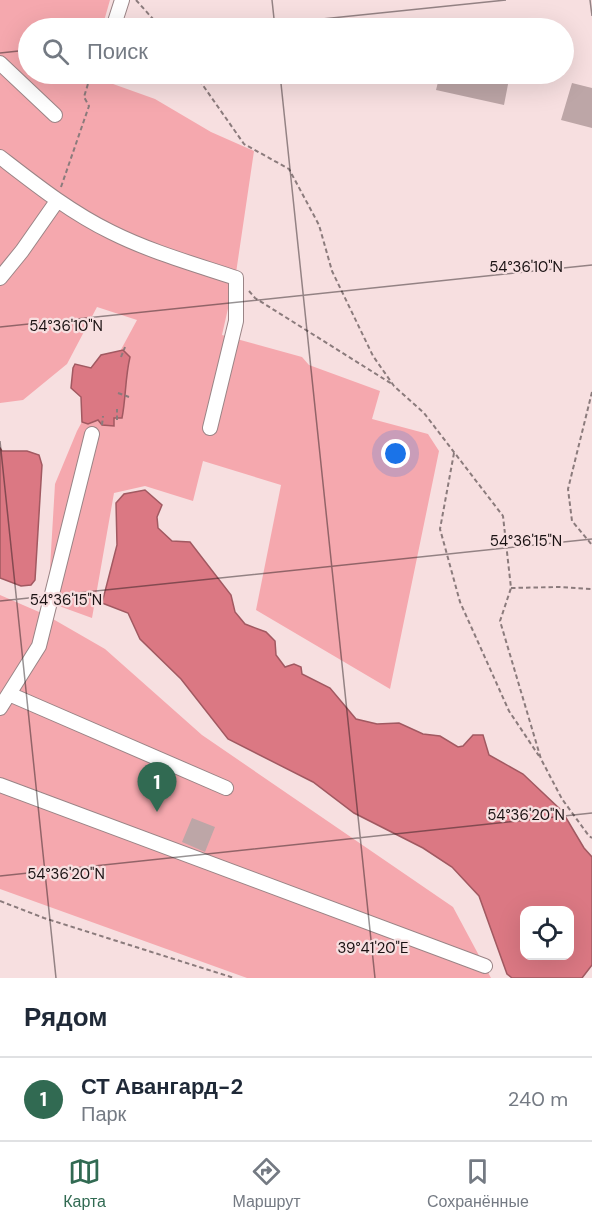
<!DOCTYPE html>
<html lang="ru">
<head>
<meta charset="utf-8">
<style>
  :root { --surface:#fff; --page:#f6f6f7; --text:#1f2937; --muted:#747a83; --line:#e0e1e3; --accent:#316a52 }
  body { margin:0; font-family:"DM Sans",sans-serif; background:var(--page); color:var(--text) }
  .controls { position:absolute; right:18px; bottom:18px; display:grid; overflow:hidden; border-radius:12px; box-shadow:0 6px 24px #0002 }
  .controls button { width:54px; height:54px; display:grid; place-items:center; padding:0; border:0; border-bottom:2px solid var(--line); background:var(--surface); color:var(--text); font:30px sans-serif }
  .you { position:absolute; left:396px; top:454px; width:21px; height:21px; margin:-15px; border:4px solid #fff; border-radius:50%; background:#1a73e8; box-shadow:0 0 0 9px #1a73e833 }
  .badge { display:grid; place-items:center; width:39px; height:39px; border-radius:50%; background:var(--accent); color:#fff; font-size:20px; font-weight:700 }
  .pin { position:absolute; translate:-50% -50px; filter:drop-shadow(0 2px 3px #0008) }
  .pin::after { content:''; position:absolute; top:32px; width:21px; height:18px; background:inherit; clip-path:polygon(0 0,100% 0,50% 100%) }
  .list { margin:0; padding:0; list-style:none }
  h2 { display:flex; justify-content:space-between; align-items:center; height:78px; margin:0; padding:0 24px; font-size:26px }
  h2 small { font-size:20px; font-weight:400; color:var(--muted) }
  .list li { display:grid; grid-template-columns:39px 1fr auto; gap:18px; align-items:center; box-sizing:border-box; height:84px; padding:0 24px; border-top:2px solid var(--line) }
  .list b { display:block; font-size:22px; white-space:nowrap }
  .list p { margin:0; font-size:20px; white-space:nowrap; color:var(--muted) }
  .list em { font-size:20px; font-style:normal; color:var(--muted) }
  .icon { flex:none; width:33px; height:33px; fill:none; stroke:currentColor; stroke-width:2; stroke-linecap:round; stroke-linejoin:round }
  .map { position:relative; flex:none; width:592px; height:978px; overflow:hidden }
  .search { position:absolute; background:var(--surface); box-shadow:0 6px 24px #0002; left:18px; right:18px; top:18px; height:66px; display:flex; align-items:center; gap:15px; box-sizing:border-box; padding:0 21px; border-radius:33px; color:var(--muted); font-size:22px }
  .sheet { height:162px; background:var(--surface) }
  nav { display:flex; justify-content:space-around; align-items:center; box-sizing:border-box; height:84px; border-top:2px solid var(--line); background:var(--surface); font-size:16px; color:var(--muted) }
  nav a { display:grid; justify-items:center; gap:3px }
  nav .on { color:var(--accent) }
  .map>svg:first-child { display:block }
</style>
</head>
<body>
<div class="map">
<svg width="592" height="978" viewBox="0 0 592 978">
  <rect width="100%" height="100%" fill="#f7dfe0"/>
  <!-- green -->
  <path fill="#f5a8ae" d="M 0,0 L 110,0 L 102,28 L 28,28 L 28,74 L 88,74 L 88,75 L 155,99 L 211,132 L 254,151 L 236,273 L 222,335 L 302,357 L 309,365 L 380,391 L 372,419 L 428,434 L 439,451 L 390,689 L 256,610 L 281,485 L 203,461 L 193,501 L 145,486 L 114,493 L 92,618 L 48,602 L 55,484 L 77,431 L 137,320 L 97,307 L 67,364 L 23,400 L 0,403 Z
    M 0,595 L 46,615 L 105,649 L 202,735 L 453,907 L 491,978 L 247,978 L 0,889 Z"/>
  <!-- water -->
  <path fill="#db7883" stroke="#a15961" stroke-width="1.5" fill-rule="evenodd" d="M 123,350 L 130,357 C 125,378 126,398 122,418 L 114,418 L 114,426 L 102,425 L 98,420 L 88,424 L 82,422 L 81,397 L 71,388 L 73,368 L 75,364 L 91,368 L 101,355 Z
    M 0,448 L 2,451 L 27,451 L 39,455 L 42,465 L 35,580 L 31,585 L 21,586 L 0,578 Z
    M 145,490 L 162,505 L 157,517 L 158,528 L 172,541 L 190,542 L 231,595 L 235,612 L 245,624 L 266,632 L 275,641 L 276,655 L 285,667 L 294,664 L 301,667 L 302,674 L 330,688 L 356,719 L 377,724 L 399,723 L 423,734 L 440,736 L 458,747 L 463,746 L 473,735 L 483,735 L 489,755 L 523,774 L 562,811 L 584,848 L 592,857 L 592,965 L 582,978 L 512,978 L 507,974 L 479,896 L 452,867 L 423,848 L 354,813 L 313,782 L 228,739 L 181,679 L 140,639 L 128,613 L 102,603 L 117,545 L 116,503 L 124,494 ZM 570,910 L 570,956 L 524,956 L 524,910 Z"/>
  <!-- building -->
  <path fill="#bda6a7" d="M 440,74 L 510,74 L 504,105 L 436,90 Z
    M 572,83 L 592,88 L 592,128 L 561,120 Z
    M 192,818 L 215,827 L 205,852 L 182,842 Z"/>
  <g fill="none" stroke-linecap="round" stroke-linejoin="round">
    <!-- minor casing -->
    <g stroke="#9a8486" stroke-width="16">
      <path id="minor" d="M 113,28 L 122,0
        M 0,63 L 55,115
        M 0,157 C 35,184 70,212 111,232 C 151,252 194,264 236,278 L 236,321 L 210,428
        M 0,278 L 22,251 L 57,201
        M 9,694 L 226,788
        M 0,708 L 39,646 L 92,434
        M 0,785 L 485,966"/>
    </g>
    <!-- path -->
    <path stroke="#8b7b7c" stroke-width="2" stroke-dasharray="4.5 3" stroke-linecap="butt" d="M 136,0 L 161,28
      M 195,74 L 244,144 L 289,169 L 319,225 L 332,271 L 373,356 L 394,386 L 424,413 L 503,516 L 511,588 L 500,621 L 541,759 L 562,799 L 589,836 L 592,838
      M 61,187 L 89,106 L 84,97 L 91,74
      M 249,291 L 255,298 L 392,384
      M 121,357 L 125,347
      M 592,392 L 568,489 L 572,521 L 592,545
      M 118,393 L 129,397
      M 117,420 L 117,409
      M 102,425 L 103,416
      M 454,453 L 440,529 L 460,602 L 509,711 L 539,756
      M 511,588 L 559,587 L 592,589
      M 0,901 L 44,918 L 234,978"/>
    <!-- minor -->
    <use href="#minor" stroke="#fff" stroke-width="14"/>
  </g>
  <!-- ticks -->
  <path fill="none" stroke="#1a1213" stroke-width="1.5" stroke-opacity="0.45" d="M 272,0 L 275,28M 590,0 L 592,16M 234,28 L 506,0M 0,53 L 28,50M 280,74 L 375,978M 0,327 L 592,265M 0,441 L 56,978M 0,601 L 592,539M 0,876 L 592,813"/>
  <g font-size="15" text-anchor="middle" fill="#1a1213" stroke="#f7dfe0" stroke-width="4.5" stroke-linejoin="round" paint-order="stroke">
    <text x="526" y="272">54°36'10"N</text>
    <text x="66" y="331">54°36'10"N</text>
    <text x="526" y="546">54°36'15"N</text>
    <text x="66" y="605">54°36'15"N</text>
    <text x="526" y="820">54°36'20"N</text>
    <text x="66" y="879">54°36'20"N</text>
    <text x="373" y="953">39°41'20"E</text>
  </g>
</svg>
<div class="controls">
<button><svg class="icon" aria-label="locate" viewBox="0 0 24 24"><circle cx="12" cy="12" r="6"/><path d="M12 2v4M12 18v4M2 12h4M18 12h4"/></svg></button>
</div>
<div class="you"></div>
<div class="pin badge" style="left:157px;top:812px">1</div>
<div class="search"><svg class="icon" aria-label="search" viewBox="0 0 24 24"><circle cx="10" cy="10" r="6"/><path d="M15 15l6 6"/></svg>Поиск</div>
</div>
<section class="sheet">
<h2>Рядом<small></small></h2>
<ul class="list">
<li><span class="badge">1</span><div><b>СТ Авангард-2</b><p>Парк</p></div><em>240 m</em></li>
</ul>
</section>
<nav>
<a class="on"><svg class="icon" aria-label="map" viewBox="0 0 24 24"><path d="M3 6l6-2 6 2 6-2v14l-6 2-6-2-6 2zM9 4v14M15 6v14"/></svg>Карта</a>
<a><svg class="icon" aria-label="directions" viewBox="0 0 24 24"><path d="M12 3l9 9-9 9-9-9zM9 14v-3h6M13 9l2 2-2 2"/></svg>Маршрут</a>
<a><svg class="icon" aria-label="saved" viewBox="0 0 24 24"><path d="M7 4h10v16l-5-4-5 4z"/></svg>Сохранённые</a>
</nav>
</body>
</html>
